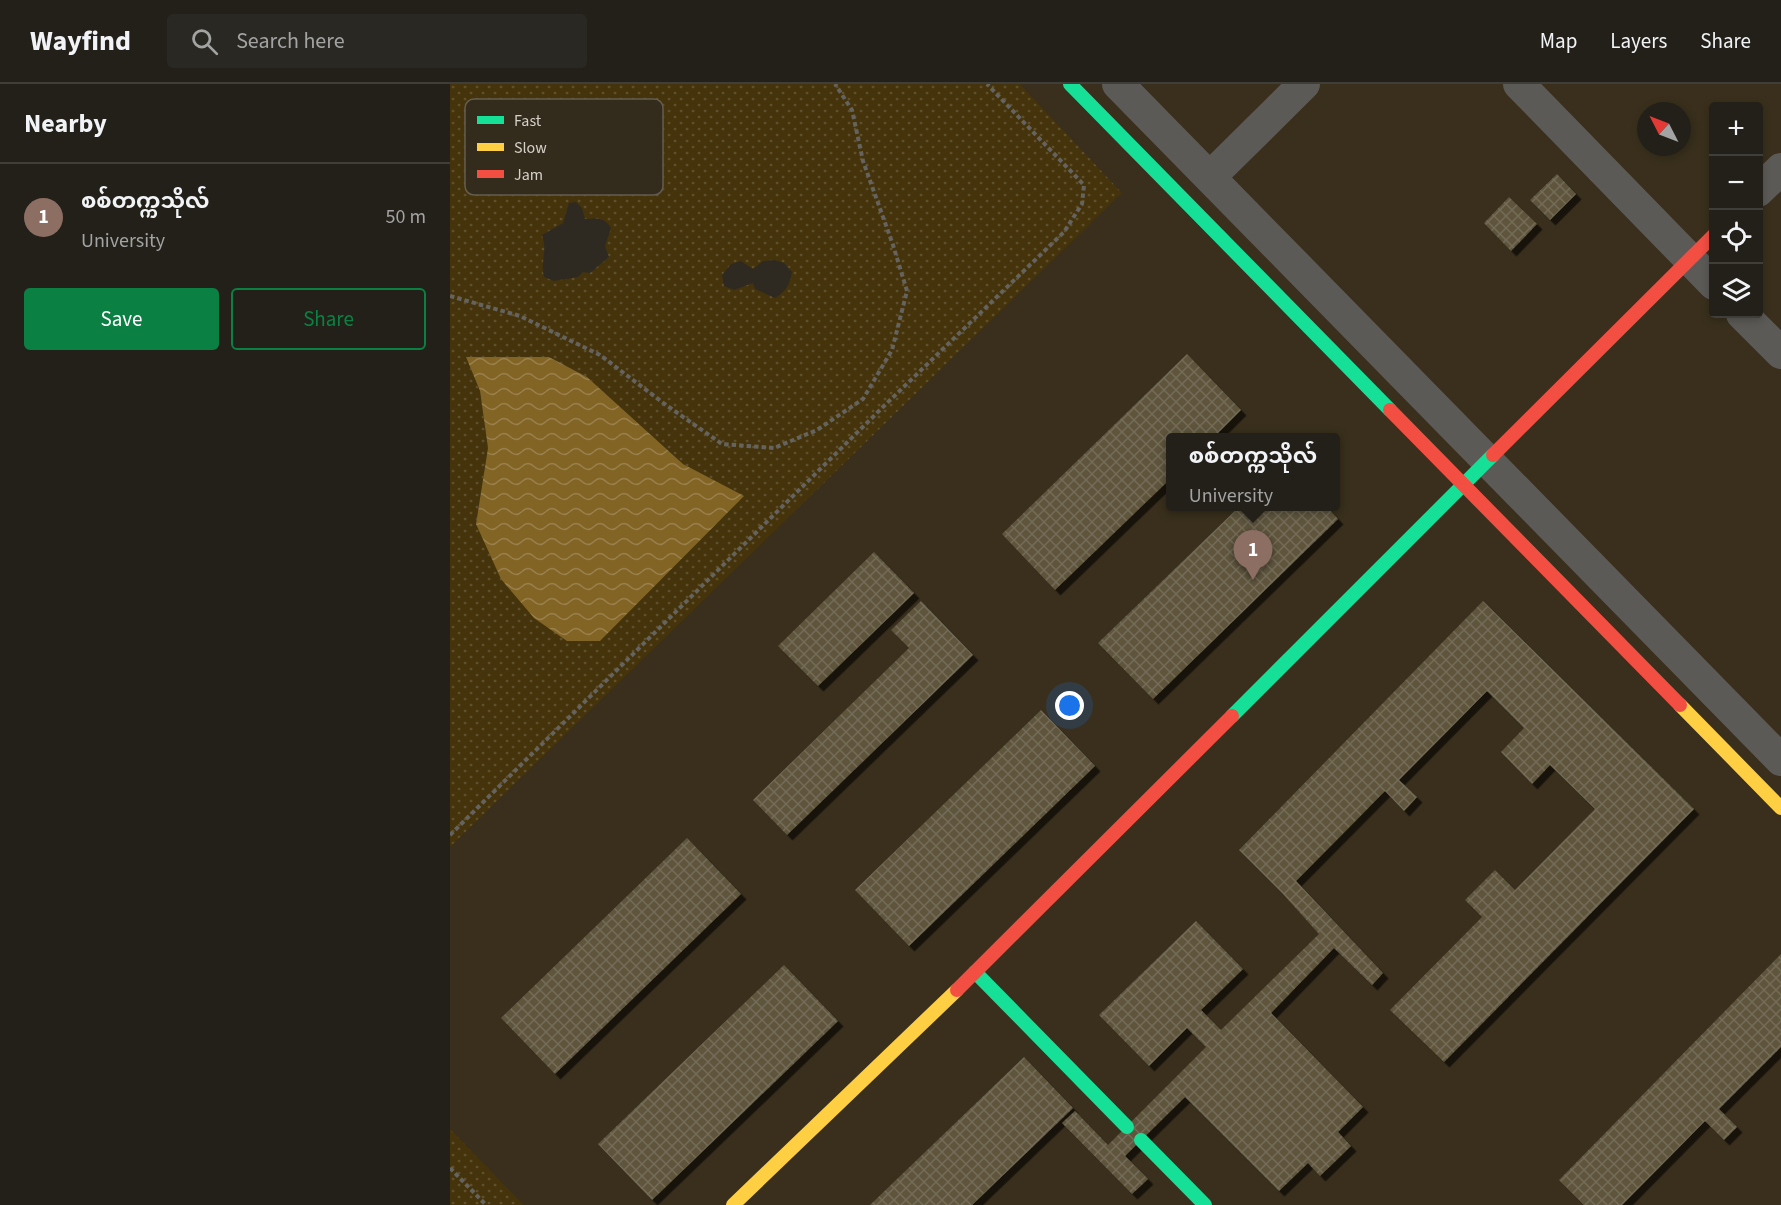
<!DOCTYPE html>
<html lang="en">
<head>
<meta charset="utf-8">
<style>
  :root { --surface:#222019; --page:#2a2822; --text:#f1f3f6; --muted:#a2a3a2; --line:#3f3e38; --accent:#0b8043 }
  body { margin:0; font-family:"Source Sans 3","Noto Sans Myanmar",sans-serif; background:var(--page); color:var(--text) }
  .controls { position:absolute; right:18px; top:18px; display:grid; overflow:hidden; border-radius:6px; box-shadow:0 3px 9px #0003 }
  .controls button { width:54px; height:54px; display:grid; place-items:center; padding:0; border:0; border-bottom:2px solid var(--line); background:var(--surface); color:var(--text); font:30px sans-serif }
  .compass { position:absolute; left:1187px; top:18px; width:54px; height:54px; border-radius:50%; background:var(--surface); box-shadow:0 3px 9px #0003; rotate:312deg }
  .you { position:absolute; left:620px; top:622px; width:21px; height:21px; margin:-15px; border:4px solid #fff; border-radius:50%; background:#1a73e8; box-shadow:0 0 0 9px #1a73e833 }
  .badge { display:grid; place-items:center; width:39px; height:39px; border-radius:50%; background:var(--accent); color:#fff; font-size:20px; font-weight:700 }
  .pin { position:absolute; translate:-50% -50px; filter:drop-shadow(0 2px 3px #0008) }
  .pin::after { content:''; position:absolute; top:32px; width:21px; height:18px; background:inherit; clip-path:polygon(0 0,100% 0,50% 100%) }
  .popup { position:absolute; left:716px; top:349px; width:174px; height:78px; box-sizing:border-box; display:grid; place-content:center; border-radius:6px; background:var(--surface); filter:drop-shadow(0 2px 4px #0005); font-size:20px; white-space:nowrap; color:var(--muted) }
  .popup b { font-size:22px; color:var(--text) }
  .popup::after { content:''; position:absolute; left:50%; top:100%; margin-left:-12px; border:12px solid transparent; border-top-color:var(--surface) }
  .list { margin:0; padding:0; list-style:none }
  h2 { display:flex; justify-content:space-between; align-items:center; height:78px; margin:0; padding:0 24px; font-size:26px }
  h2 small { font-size:20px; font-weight:400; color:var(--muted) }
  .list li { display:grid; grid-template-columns:39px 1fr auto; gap:18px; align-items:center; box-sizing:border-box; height:108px; padding:0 24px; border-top:2px solid var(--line) }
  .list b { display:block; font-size:22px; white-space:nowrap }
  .list p { margin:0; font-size:20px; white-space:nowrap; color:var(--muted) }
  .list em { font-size:20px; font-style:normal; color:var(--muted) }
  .actions { display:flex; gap:12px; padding:18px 24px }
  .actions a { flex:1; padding:14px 0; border:2px solid var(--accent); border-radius:6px; text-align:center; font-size:21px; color:var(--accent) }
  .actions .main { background:var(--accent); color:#fff }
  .icon { flex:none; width:33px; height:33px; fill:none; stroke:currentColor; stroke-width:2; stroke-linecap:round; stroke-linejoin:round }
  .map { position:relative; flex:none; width:1331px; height:1121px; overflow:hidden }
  header { display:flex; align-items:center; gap:36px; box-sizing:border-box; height:84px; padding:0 30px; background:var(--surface); border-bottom:2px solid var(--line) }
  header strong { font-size:28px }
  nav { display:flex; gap:33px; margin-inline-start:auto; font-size:21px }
  .search { width:420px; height:54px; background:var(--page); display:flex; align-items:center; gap:15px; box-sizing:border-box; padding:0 21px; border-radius:6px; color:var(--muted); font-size:22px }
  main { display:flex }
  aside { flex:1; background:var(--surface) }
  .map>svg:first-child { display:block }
</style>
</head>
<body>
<header>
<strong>Wayfind</strong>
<div class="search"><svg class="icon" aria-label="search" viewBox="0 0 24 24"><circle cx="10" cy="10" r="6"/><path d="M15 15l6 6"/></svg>Search here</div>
<nav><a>Map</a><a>Layers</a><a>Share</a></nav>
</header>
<main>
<aside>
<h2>Nearby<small></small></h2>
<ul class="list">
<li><span class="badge" style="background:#8d6e63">1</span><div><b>စစ်‌တက္ကသိုလ်</b><p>University</p></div><em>50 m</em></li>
</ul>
<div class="actions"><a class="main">Save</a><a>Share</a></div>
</aside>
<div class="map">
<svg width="1331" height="1121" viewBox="0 0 1331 1121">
  <defs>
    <pattern id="grass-dots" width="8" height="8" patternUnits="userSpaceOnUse" patternTransform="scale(1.5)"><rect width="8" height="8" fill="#45340b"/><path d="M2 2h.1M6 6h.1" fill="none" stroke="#5f502d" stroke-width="1.8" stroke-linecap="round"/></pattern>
    <pattern id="water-waves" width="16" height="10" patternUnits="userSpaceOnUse" patternTransform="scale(1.5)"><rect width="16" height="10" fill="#826424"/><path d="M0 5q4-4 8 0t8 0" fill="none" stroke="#99804c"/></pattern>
    <pattern id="building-cross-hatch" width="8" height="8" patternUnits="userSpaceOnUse" patternTransform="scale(1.5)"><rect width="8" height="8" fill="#5e543e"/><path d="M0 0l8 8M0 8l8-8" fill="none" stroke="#746c58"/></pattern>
    <filter id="shadow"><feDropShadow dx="5.5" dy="5.5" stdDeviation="0" flood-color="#0009"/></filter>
  </defs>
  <rect width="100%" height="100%" fill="#2e2a21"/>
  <!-- built -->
  <path fill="#392f1c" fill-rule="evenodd" d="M 570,0 L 1331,0 L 1331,1121 L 74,1121 L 0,1045 L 0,763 L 672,109 ZM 1264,22 L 1308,22 L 1308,230 L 1264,230 ZM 1196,27 L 1232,27 L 1232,63 L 1196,63 ZM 720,354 L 886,354 L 886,422 L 720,422 Z"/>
  <!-- grass -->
  <path fill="url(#grass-dots)" fill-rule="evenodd" d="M 0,0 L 570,0 L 672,109 L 0,763 ZM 126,118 L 132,124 L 135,135 C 146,134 155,133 161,144 L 155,162 L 159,173 L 140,189 L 133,188 L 128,193 L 104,197 L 94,193 C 90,177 98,168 92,151 L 113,139 L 119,119 ZM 324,176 L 334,179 L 342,188 C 340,200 336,208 325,214 L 305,205 L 303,199 L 284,206 L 274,202 L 272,191 L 281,180 L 291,177 L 303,185 L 313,177 ZM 16,273 L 99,273 L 137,293 L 233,380 L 294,413 L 26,440 L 38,364 L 30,307 Z
    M 0,1045 L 74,1121 L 0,1121 Z"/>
  <!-- water -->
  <path fill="url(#water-waves)" d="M 16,273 L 99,273 L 137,293 L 233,380 L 294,412 L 150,557 L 117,557 L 84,534 L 51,495 L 26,440 L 38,364 L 30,307 Z"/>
  <!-- building -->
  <path fill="url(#building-cross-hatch)" filter="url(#shadow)" d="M 1107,90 L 1126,110 L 1100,136 L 1080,116 Z
    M 1059,113 L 1087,140 L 1061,167 L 1034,139 Z
    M 737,270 L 791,326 L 763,354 L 720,354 L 720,395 L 605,506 L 552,450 Z
    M 790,422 L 876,422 L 888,435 L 703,615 L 648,559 Z
    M 424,468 L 464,509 L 368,602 L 328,562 Z
    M 471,517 L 523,571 L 337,751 L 303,716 L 459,564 L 441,546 Z
    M 1033,517 L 1244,725 L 994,978 L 940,926 L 1032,833 L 1015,816 L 1045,786 L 1065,806 L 1145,725 L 1100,681 L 1082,700 L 1051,668 L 1074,644 L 1037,607 L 949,696 L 967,713 L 954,727 L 935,707 L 846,797 L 933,889 L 922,901 L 884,864 L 821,929 L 913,1023 L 888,1048 L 901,1062 L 870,1092 L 858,1079 L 829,1107 L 735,1013 L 675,1072 L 698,1095 L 682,1110 L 612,1039 L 625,1027 L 658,1061 L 756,963 L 737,944 L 699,982 L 649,931 L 746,837 L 793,885 L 751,926 L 771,946 L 869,850 L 833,810 L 789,766 Z
    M 591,626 L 645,682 L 459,862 L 405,806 Z
    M 237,754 L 291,810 L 105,990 L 51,934 Z
    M 1331,870 L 1331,963 L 1269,1025 L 1287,1043 L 1274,1056 L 1255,1037 L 1172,1121 L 1134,1121 L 1109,1096 Z
    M 334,881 L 388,937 L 202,1116 L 148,1060 Z
    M 574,973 L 623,1024 L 522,1121 L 420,1121 Z"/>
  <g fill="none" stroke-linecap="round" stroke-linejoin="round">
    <!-- path -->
    <path stroke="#64635f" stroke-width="4" stroke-dasharray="4.5 3" stroke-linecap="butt" d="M 0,212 L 70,232 L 150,271 L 216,321 L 272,360 L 324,364 L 367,346 L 413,315 L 442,266 L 457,207 L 443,161 L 413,77 L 402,26 L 385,0
      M 0,751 L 435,321 L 614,148 L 632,120 L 634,101 L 537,0
      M 0,1084 L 36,1121"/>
    <!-- street -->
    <path stroke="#5c5a57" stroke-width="32" d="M 668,0 L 1331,676
      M 1069,0 L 1264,200
      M 760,93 L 854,0
      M 1308,107 L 1331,85
      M 1292,230 L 1331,269"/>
    <!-- fast -->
    <path stroke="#16e098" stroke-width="14" d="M 620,0 L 940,326
      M 782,632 L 1043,371
      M 525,888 L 677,1043
      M 691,1056 L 755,1121"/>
    <!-- slow -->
    <path stroke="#ffcf43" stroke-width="14" d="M 1230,621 L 1331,724
      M 283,1121 L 507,906"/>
    <!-- jam -->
    <path stroke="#f24e42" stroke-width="14" d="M 940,326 L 1230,621
      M 1043,371 L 1264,151
      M 507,906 L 782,632"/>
  </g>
  <!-- legend -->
  <rect x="15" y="15" width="198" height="96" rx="9" fill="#332b1c" stroke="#645d50" stroke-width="1.5"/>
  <rect x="27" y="32" width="27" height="8" fill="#16e098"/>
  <rect x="27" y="59" width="27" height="8" fill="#ffcf43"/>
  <rect x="27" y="86" width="27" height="8" fill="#f24e42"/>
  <g font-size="16" fill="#d6d1c8">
    <text x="64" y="42">Fast</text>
    <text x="64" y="69">Slow</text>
    <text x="64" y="96">Jam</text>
  </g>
</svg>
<div class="controls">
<button>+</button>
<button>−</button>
<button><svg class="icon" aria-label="locate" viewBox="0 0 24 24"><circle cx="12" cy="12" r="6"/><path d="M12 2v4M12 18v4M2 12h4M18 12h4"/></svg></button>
<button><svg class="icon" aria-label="layers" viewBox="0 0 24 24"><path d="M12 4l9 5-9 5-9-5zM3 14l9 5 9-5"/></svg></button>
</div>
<svg class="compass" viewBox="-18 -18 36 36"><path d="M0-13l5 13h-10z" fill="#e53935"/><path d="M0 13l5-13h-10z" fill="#a2a3a2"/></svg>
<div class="you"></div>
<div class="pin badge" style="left:803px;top:496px;background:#8d6e63">1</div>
<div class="popup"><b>စစ်‌တက္ကသိုလ်</b>University</div>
</div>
</main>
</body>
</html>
